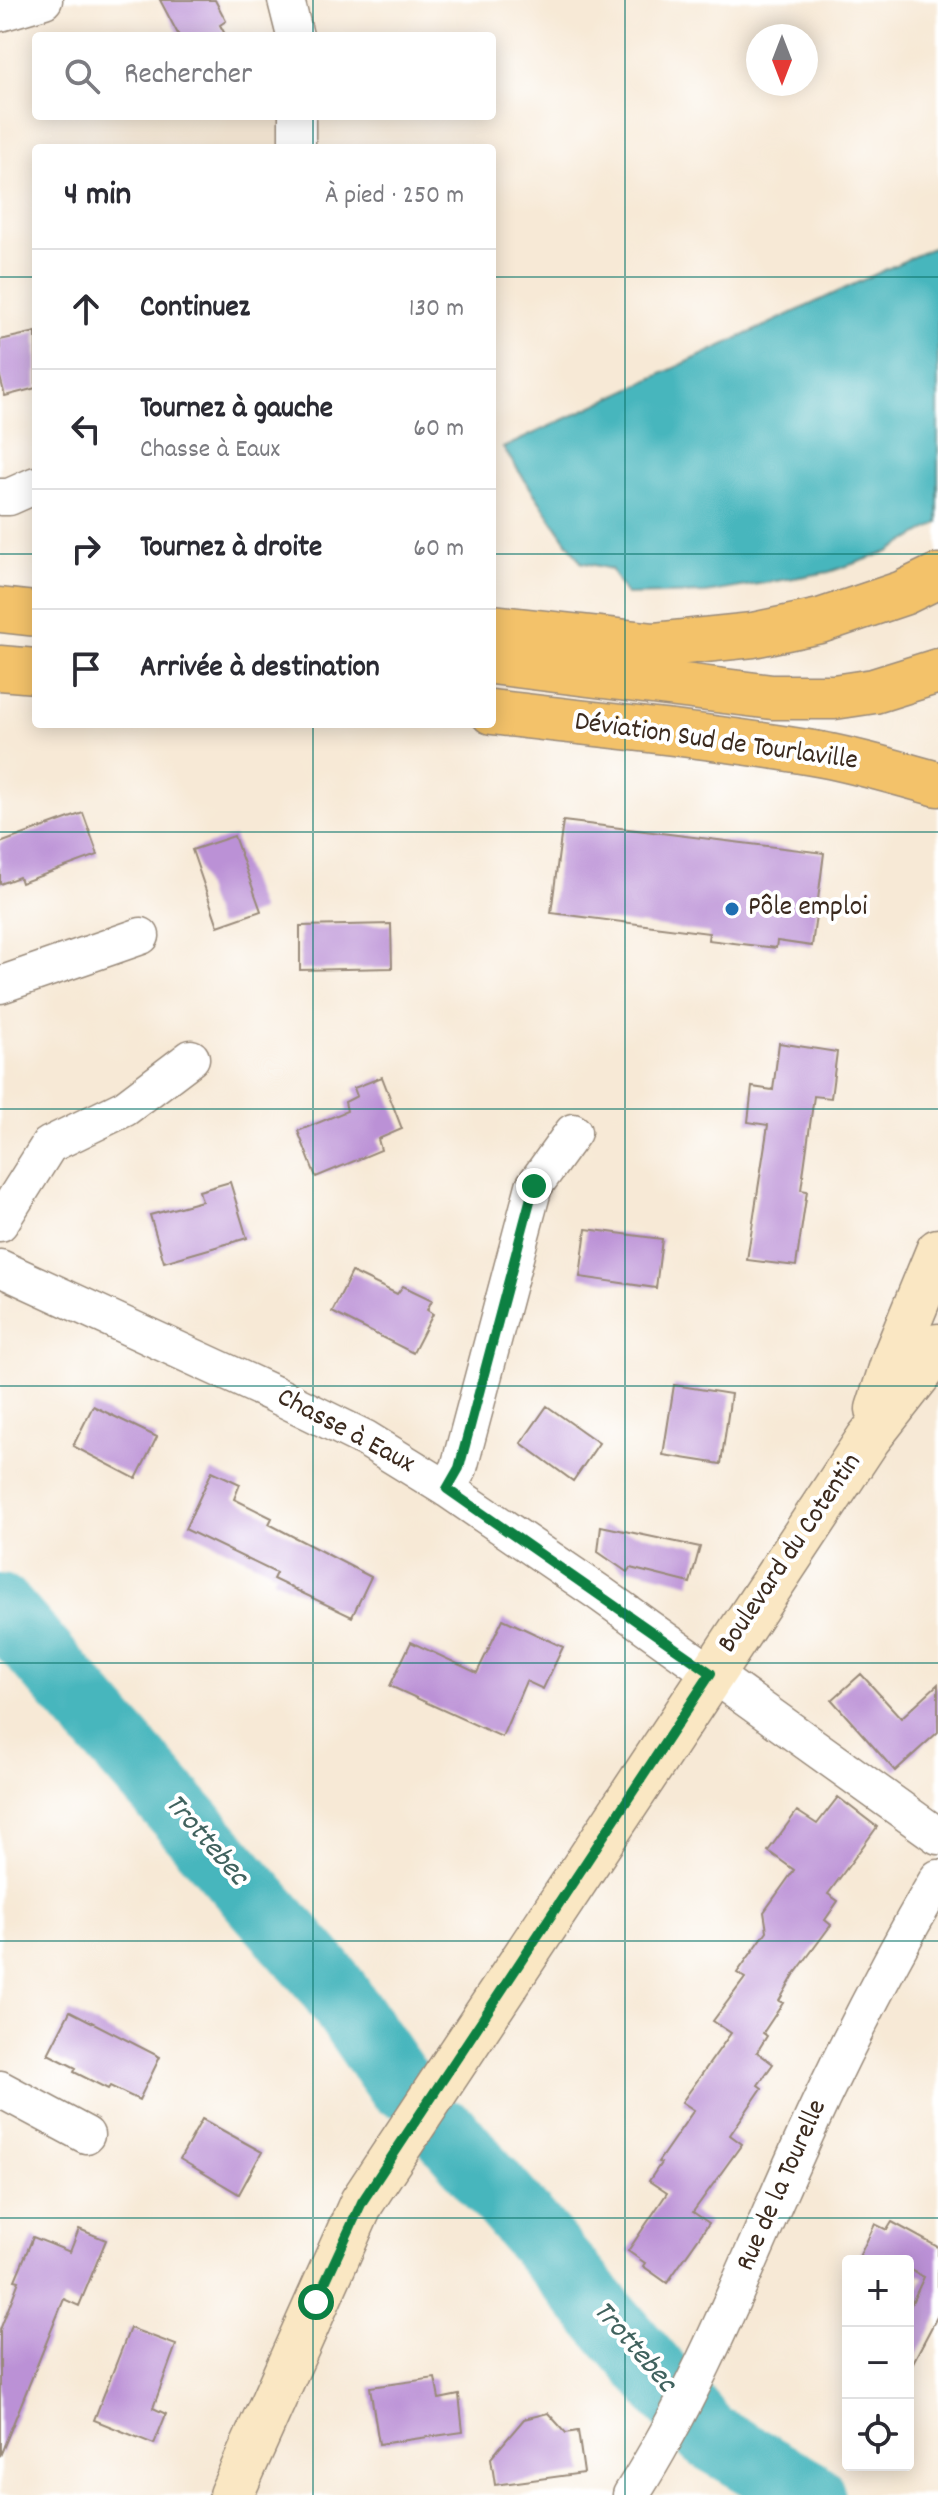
<!DOCTYPE html>
<html lang="fr">
<head>
<meta charset="utf-8">
<style>
  :root { --surface:#fff; --page:#f7f7f7; --text:#2b2b33; --muted:#7c7c81; --line:#e1e1e2 }
  body { margin:0; font-family:Dekko,sans-serif; background:var(--page); color:var(--text) }
  .controls { position:absolute; right:24px; bottom:24px; display:grid; overflow:hidden; border-radius:8px; box-shadow:0 4px 20px #0003 }
  .controls button { width:72px; height:72px; display:grid; place-items:center; padding:0; border:0; border-bottom:2px solid var(--line); background:var(--surface); color:var(--text); font:40px sans-serif }
  .compass { position:absolute; left:746px; top:24px; width:72px; height:72px; border-radius:50%; background:var(--surface); box-shadow:0 4px 20px #0003; rotate:180deg }
  .stop { position:absolute; width:24px; height:24px; margin:-18px; border:6px solid #0b8043; border-radius:50%; background:#fff }
  .stop.end { background:#0b8043; border-color:#fff; box-shadow:0 2px 8px #0008 }
  .list { margin:0; padding:0; list-style:none }
  h2 { display:flex; justify-content:space-between; align-items:center; height:104px; margin:0; padding:0 32px; font-size:34px }
  h2 small { font-size:26px; font-weight:400; color:var(--muted) }
  .list li { display:grid; grid-template-columns:52px 1fr auto; gap:24px; align-items:center; box-sizing:border-box; height:120px; padding:0 32px; border-top:2px solid var(--line) }
  .list b { display:block; font-size:30px; white-space:nowrap }
  .list p { margin:0; font-size:26px; white-space:nowrap; color:var(--muted) }
  .list em { font-size:26px; font-style:normal; color:var(--muted) }
  .icon { flex:none; width:44px; height:44px; fill:none; stroke:currentColor; stroke-width:2; stroke-linecap:round; stroke-linejoin:round }
  .map { position:relative; flex:none; width:938px; height:2495px; overflow:hidden }
  .search { position:absolute; background:var(--surface); box-shadow:0 4px 20px #0003; left:32px; top:32px; width:464px; height:88px; display:flex; align-items:center; gap:20px; box-sizing:border-box; padding:0 28px; border-radius:8px; color:var(--muted); font-size:30px }
  .panel { position:absolute; background:var(--surface); box-shadow:0 4px 20px #0003; left:32px; top:144px; width:464px; height:584px; border-radius:8px }
  .map>svg:first-child { display:block }
</style>
</head>
<body>
<div class="map">
<svg width="938" height="2495" viewBox="0 0 938 2495">
  <rect width="100%" height="100%" fill="#fff"/>
  <filter id="ink" filterUnits="userSpaceOnUse"><feTurbulence type="fractalNoise" baseFrequency=".0125" numOctaves="2"/><feDisplacementMap in="SourceGraphic" scale="16" xChannelSelector="R" yChannelSelector="G"/><feConvolveMatrix kernelMatrix="1 2 1 2 8 2 1 2 1" color-interpolation-filters="sRGB"/></filter>
  <filter id="wash" filterUnits="userSpaceOnUse"><feTurbulence type="fractalNoise" baseFrequency=".006" numOctaves="4" result="noise"/><feDisplacementMap in="SourceGraphic" scale="32" xChannelSelector="R" yChannelSelector="G"/><feGaussianBlur stdDeviation="1.8" result="paint"/><feColorMatrix in="noise" values="0 0 0 0 0 0 0 0 0 0 0 0 0 0 0 0 0 1.4 0 .05"/><feComposite in="paint" operator="in"/></filter>
  <g filter="url(#wash)">
    <rect width="100%" height="100%" fill="#f7e9d6"/>
    <!-- water -->
    <path fill="#47b6bd" stroke="#41706e" stroke-width="2" d="M 938,245 L 938,523 L 888,552 L 829,572 L 706,593 L 626,595 L 611,569 L 581,562 L 503,448 Z"/>
    <g fill="none" stroke-linecap="round" stroke-linejoin="round">
      <!-- river -->
      <path stroke="#47b6bd" stroke-width="68" d="M 0,1608 L 327,1980 L 398,2083
        M 448,2134 L 707,2435 L 811,2495"/>
    </g>
    <g id="blocks">
      <!-- building -->
      <path fill="#bb91d6" d="M 160,0 L 215,0 L 226,21 L 220,25 L 226,36 L 179,36 Z
        M 36,332 L 36,388 L 5,396 L 0,377 L 0,340 Z
        M 83,813 L 98,855 L 21,883 L 19,877 L 0,884 L 0,843 Z
        M 563,821 L 824,853 L 812,946 L 777,941 L 776,948 L 708,940 L 709,933 L 551,913 Z
        M 234,836 L 261,911 L 218,926 L 192,850 Z
        M 391,924 L 392,968 L 300,970 L 300,926 Z
        M 779,1043 L 837,1052 L 831,1098 L 814,1096 L 801,1190 L 807,1191 L 796,1266 L 747,1260 L 768,1125 L 748,1122 L 752,1087 L 773,1090 Z
        M 382,1077 L 402,1129 L 378,1139 L 381,1150 L 316,1177 L 298,1131 L 347,1111 L 345,1102 L 357,1096 L 354,1088 Z
        M 230,1182 L 247,1238 L 164,1262 L 150,1215 L 202,1201 L 199,1191 Z
        M 586,1229 L 662,1239 L 656,1288 L 580,1277 Z
        M 352,1272 L 397,1294 L 403,1286 L 432,1300 L 427,1310 L 433,1314 L 413,1353 L 332,1312 Z
        M 674,1385 L 731,1394 L 721,1464 L 663,1455 Z
        M 93,1406 L 157,1437 L 136,1479 L 73,1446 Z
        M 547,1406 L 599,1443 L 573,1481 L 521,1443 Z
        M 212,1471 L 240,1484 L 234,1499 L 272,1518 L 269,1524 L 371,1577 L 352,1617 L 273,1579 L 276,1573 L 185,1529 Z
        M 601,1526 L 700,1547 L 690,1583 L 630,1568 L 627,1572 L 598,1552 Z
        M 503,1619 L 563,1647 L 543,1689 L 526,1681 L 502,1737 L 390,1686 L 411,1642 L 477,1673 Z
        M 861,1674 L 901,1718 L 938,1684 L 938,1732 L 895,1771 L 832,1700 Z
        M 838,1797 L 877,1827 L 828,1894 L 838,1901 L 825,1920 L 831,1925 L 794,1975 L 779,2001 L 783,2003 L 763,2033 L 767,2036 L 757,2052 L 773,2064 L 758,2085 L 762,2088 L 730,2135 L 742,2144 L 693,2212 L 709,2223 L 667,2283 L 643,2266 L 645,2263 L 628,2251 L 667,2193 L 649,2181 L 661,2163 L 658,2162 L 694,2110 L 682,2102 L 731,2033 L 713,2021 L 745,1978 L 737,1973 L 767,1931 L 764,1912 L 794,1870 L 768,1851 L 797,1811 L 817,1824 Z
        M 70,2011 L 160,2057 L 139,2100 L 110,2086 L 108,2089 L 74,2072 L 76,2068 L 48,2054 Z
        M 202,2119 L 262,2152 L 239,2194 L 180,2159 Z
        M 892,2222 L 938,2247 L 938,2315 L 908,2372 L 908,2311 L 924,2277 L 908,2269 L 908,2261 L 857,2261 L 875,2224 L 887,2230 Z
        M 79,2229 L 106,2240 L 79,2306 L 64,2299 L 0,2456 L 0,2330 L 19,2281 L 15,2280 L 33,2237 L 70,2252 Z
        M 130,2328 L 176,2345 L 153,2408 L 166,2414 L 154,2444 L 94,2420 Z
        M 435,2378 L 439,2399 L 459,2395 L 463,2432 L 379,2444 L 370,2387 Z
        M 548,2413 L 566,2433 L 578,2431 L 584,2473 L 495,2485 L 491,2458 L 524,2419 Z"/>
    </g>
  </g>
  <g filter="url(#ink)">
    <use href="#blocks" fill-opacity="0" stroke="#998a7a" stroke-width="2"/>
    <g fill="none" stroke-linecap="round" stroke-linejoin="round">
      <!-- minor casing -->
      <g stroke="#998a7a" stroke-width="39">
        <path id="minor" d="M 286,0 L 295,36
          M 0,13 L 44,0
          M 297,116 L 297,148
          M 0,497 L 9,497 L 36,485
          M 0,985 L 141,936
          M 0,1223 L 49,1145 L 125,1108 L 191,1058
          M 0,1268 L 274,1394 L 366,1439 L 447,1489 L 598,1592 L 938,1836
          M 447,1489 L 459,1468 L 534,1186 L 573,1132
          M 0,2089 L 86,2135
          M 631,2495 C 711,2369 760,2228 824,2094 C 859,2021 897,1948 938,1878"/>
      </g>
      <!-- secondary casing -->
      <g stroke="#998a7a" stroke-width="47">
        <path id="secondary" d="M 878,1409 L 895,1356 L 938,1251
          M 231,2495 L 362,2202 L 868,1439 L 927,1364 L 938,1346"/>
      </g>
      <!-- trunk casing -->
      <g stroke="#998a7a" stroke-width="47">
        <path id="trunk" d="M 0,610 L 36,614
          M 492,627 L 655,645 L 753,635 L 820,621 L 903,593 L 938,576
          M 492,662 L 772,697 L 834,697 L 874,691 L 938,671
          M 0,668 L 36,671
          M 492,712 C 599,725 707,735 813,753 C 856,760 897,773 938,784"/>
      </g>
      <!-- minor -->
      <use href="#minor" stroke="#fff" stroke-width="36"/>
      <!-- secondary -->
      <use href="#secondary" stroke="#fae7c3" stroke-width="44"/>
      <!-- trunk -->
      <use href="#trunk" stroke="#f3c26a" stroke-width="44"/>
    </g>
  </g>
  <g fill="none" stroke-linecap="round" stroke-linejoin="round" filter="url(#ink)">
    <!-- route -->
    <path stroke="#0b8043" stroke-width="10" d="M 316,2302 L 362,2202 L 711,1673 L 447,1489 L 459,1468 L 534,1186"/>
  </g>
  <!-- grid -->
  <path fill="none" stroke="#0f766e" stroke-width="2" stroke-opacity="0.55" d="M 313,0 L 313,36M 625,0 L 625,2495M 313,116 L 313,148M 0,277 L 36,277M 492,277 L 938,277M 0,554 L 36,554M 492,554 L 938,554M 313,724 L 313,2495M 0,832 L 938,832M 0,1109 L 938,1109M 0,1386 L 938,1386M 0,1663 L 938,1663M 0,1941 L 938,1941M 0,2218 L 938,2218"/>
  <!-- markers -->
  <circle fill="#1f6fb2" stroke="#fff" stroke-width="3" cx="732" cy="909" r="8"/>
  <g text-anchor="middle" dominant-baseline="central" stroke-width="8" stroke-linejoin="round" paint-order="stroke">
    <!-- street labels -->
    <g font-size="28" fill="#3b2a1e" stroke="#fff">
      <text transform="translate(716 743) rotate(8)">Déviation Sud de Tourlaville</text>
      <text transform="translate(345 1432) rotate(28)">Chasse à Eaux</text>
      <text transform="translate(791 1554) rotate(-56)">Boulevard du Cotentin</text>
      <text transform="translate(783 2186) rotate(-66)">Rue de la Tourelle</text>
    </g>
    <!-- poi labels -->
    <g font-size="28" fill="#3b2a1e" stroke="#fff" text-anchor="start">
      <text x="748" y="909">Pôle emploi</text>
    </g>
    <!-- water labels -->
    <g font-size="30" font-style="italic" fill="#40625e" stroke="#fff">
      <text transform="translate(205 1841) rotate(49)">Trottebec</text>
      <text transform="translate(633 2348) rotate(49)">Trottebec</text>
    </g>
  </g>
</svg>
<div class="controls">
<button>+</button>
<button>−</button>
<button><svg class="icon" aria-label="locate" viewBox="0 0 24 24"><circle cx="12" cy="12" r="6"/><path d="M12 2v4M12 18v4M2 12h4M18 12h4"/></svg></button>
</div>
<svg class="compass" viewBox="-18 -18 36 36"><path d="M0-13l5 13h-10z" fill="#e53935"/><path d="M0 13l5-13h-10z" fill="#7c7c81"/></svg>
<div class="stop" style="left:316px;top:2302px"></div>
<div class="stop end" style="left:534px;top:1186px"></div>
<div class="search"><svg class="icon" aria-label="search" viewBox="0 0 24 24"><circle cx="10" cy="10" r="6"/><path d="M15 15l6 6"/></svg>Rechercher</div>
<section class="panel">
<h2>4 min<small>À pied · 250 m</small></h2>
<ul class="list">
<li><svg class="icon" aria-label="ahead" viewBox="0 0 24 24"><path d="M12 20V5M6 11l6-6 6 6"/></svg><div><b>Continuez</b></div><em>130 m</em></li>
<li><svg class="icon" aria-label="left" viewBox="0 0 24 24"><path d="M17 20v-9H6M10 6l-5 5 5 5"/></svg><div><b>Tournez à gauche</b><p>Chasse à Eaux</p></div><em>60 m</em></li>
<li><svg class="icon" aria-label="right" viewBox="0 0 24 24"><path d="M7 20v-9h11M14 6l5 5-5 5"/></svg><div><b>Tournez à droite</b></div><em>60 m</em></li>
<li><svg class="icon" aria-label="arrive" viewBox="0 0 24 24"><path d="M6 21V4h12l-3 4 3 4H6"/></svg><div><b>Arrivée à destination</b></div></li>
</ul>
</section>
</div>
</body>
</html>
